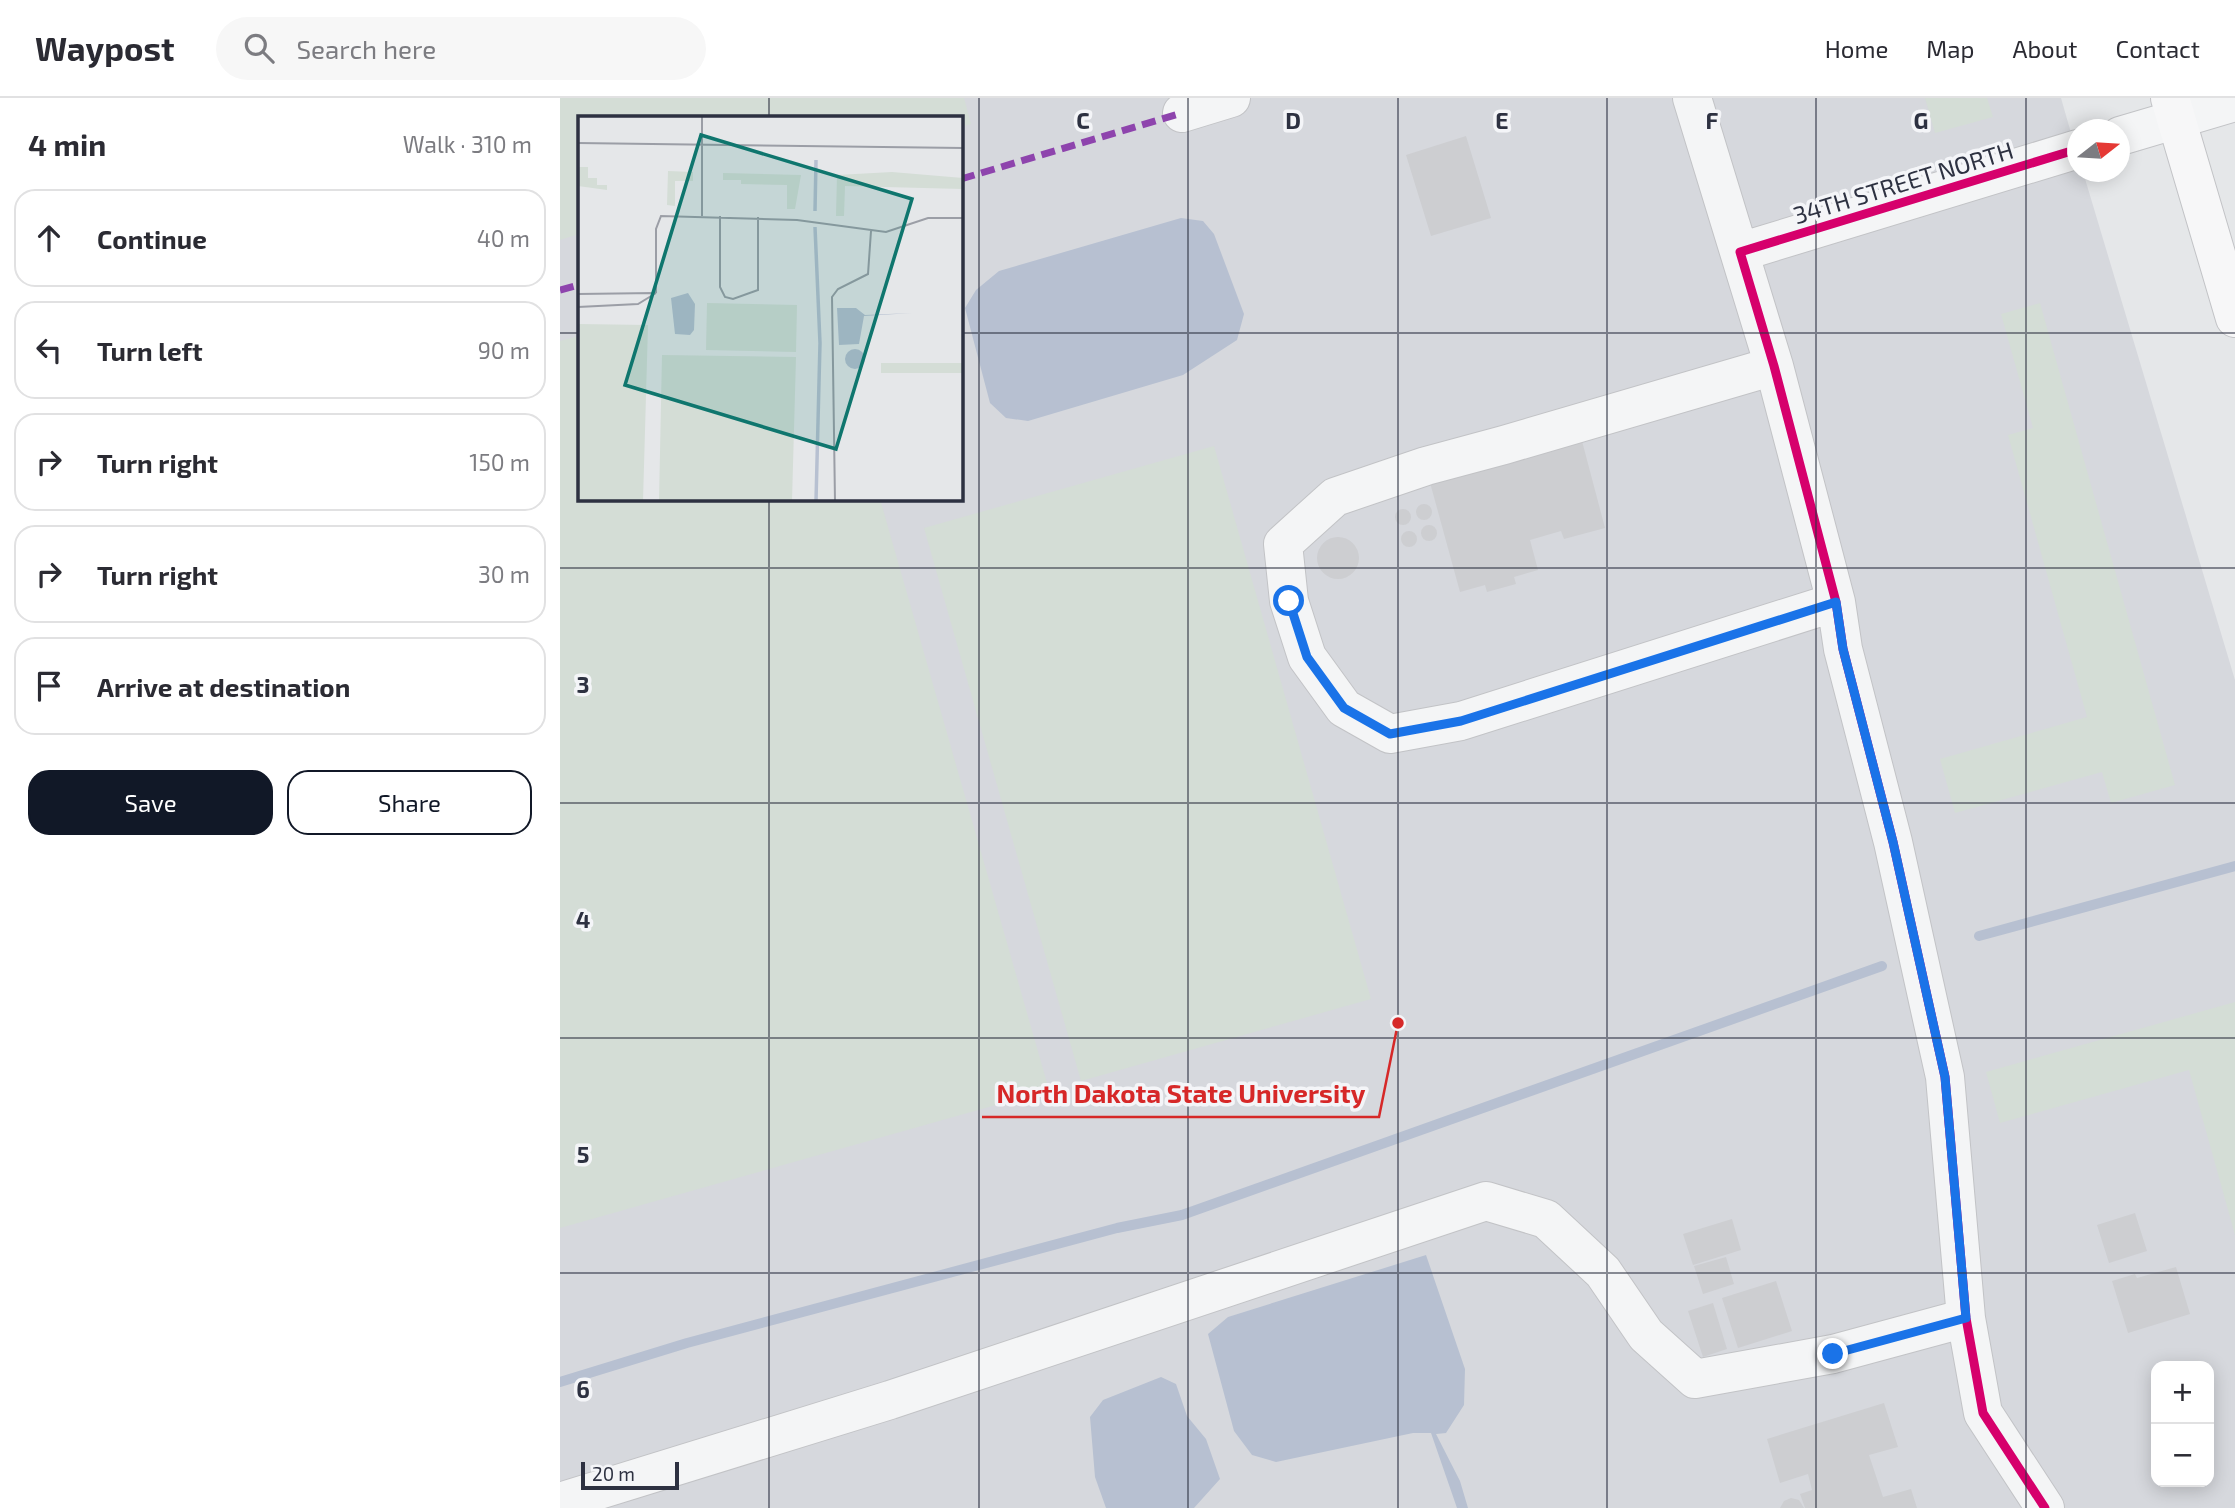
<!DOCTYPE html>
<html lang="en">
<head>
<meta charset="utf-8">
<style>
  :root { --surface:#fff; --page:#f7f7f7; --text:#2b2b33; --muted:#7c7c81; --line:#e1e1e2; --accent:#111827 }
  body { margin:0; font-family:"Exo 2",sans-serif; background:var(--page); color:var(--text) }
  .controls { position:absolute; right:21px; bottom:21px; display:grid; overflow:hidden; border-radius:14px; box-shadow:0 4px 18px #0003 }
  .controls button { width:63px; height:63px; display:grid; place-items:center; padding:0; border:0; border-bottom:2px solid var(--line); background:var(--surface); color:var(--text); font:35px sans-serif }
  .compass { position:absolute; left:1507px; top:21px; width:63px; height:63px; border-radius:50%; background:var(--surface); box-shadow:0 4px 18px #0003; rotate:73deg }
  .scale { position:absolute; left:21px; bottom:18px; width:98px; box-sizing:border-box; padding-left:7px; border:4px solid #2d3141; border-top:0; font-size:19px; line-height:24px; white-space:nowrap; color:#2d3141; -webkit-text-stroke:5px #f4f5f8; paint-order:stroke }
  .stop { position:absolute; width:21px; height:21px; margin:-16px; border:5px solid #1a73e8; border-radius:50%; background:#fff }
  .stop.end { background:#1a73e8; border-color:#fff; box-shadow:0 2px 7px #0008 }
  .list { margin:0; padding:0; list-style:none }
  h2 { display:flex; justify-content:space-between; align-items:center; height:91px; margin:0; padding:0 28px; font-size:30px }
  h2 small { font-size:23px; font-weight:400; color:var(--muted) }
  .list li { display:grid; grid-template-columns:46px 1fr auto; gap:21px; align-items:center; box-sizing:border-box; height:98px; margin:0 14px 14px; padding:0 14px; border:2px solid var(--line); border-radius:21px }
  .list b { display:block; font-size:26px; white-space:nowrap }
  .list em { font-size:23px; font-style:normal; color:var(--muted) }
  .actions { display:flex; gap:14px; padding:21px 28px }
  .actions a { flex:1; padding:16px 0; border:2px solid var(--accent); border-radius:21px; text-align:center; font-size:24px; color:var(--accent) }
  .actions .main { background:var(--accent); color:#fff }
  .icon { flex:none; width:38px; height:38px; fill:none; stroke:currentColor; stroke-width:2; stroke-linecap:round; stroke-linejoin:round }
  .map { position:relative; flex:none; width:1675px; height:1410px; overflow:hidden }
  header { display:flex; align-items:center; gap:42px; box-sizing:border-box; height:98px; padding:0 35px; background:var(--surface); border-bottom:2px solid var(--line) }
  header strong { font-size:33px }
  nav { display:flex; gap:38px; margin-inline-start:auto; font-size:24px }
  .search { width:490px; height:63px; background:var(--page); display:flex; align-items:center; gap:18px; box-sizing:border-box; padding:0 24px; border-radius:38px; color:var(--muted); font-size:26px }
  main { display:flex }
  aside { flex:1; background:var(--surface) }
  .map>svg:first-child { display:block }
</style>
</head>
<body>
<header>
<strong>Waypost</strong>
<div class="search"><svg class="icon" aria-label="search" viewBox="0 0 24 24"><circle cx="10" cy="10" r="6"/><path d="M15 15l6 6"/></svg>Search here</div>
<nav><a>Home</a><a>Map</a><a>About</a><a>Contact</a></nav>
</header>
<main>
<aside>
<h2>4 min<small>Walk · 310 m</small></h2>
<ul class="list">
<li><svg class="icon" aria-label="ahead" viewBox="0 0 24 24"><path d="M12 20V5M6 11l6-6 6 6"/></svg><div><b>Continue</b></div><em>40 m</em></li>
<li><svg class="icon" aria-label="left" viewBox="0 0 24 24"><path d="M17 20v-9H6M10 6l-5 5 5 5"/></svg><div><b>Turn left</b></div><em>90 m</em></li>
<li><svg class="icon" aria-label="right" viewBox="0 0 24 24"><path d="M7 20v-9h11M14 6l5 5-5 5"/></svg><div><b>Turn right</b></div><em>150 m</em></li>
<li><svg class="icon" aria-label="right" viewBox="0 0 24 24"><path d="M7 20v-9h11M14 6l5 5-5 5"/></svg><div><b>Turn right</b></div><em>30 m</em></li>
<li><svg class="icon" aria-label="arrive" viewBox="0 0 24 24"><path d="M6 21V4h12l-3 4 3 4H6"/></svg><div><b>Arrive at destination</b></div></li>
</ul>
<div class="actions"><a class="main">Save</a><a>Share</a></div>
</aside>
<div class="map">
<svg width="1675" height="1410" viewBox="0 0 1675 1410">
  <rect width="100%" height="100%" fill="#e5e7e9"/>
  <!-- built -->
  <path fill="#d6d8dd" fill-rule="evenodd" d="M 0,0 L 1501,0 L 1517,56 L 1518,74 L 1523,74 L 1675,582 L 1675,1410 L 0,1410 ZM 19,19 L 401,19 L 401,401 L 19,401 ZM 1596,1268 L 1649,1268 L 1649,1384 L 1596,1384 Z"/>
  <!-- green -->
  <path fill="#d4ddd6" d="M 0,0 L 404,0 L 411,26 L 401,29 L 401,19 L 19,19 L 19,136 L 0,142 Z
    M 1365,0 L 1427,0 L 1433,19 L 1375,35 Z
    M 1480,205 L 1615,687 L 1551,705 L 1542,674 L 1395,715 L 1380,661 L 1527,619 L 1448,337 L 1473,330 L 1441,216 Z
    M 19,238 L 19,401 L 320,401 L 489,992 L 0,1130 L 0,243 Z
    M 654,348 L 811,901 L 521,983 L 364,430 Z
    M 1675,904 L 1675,1137 L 1629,972 L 1440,1025 L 1426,974 Z"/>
  <!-- water -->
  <path fill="#b7c0d1" d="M 621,120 L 643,123 L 654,136 L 684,216 L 677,242 L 623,277 L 468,323 L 446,320 L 430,305 L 405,210 L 416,192 L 439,173 Z
    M 866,1157 L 905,1271 L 904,1307 L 886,1335 L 876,1336 L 900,1383 L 908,1410 L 897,1410 L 871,1335 L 853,1335 L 716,1364 L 692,1357 L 674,1333 L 648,1236 L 668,1219 Z
    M 601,1279 L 616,1286 L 627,1318 L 646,1341 L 660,1381 L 634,1410 L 546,1410 L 535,1379 L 530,1319 L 543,1302 Z"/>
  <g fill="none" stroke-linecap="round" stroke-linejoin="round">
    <!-- stream -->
    <path stroke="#b7c0d1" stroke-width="10" d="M 1419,838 L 1675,768
      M 0,1284 L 127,1245 L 557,1130 L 622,1117 L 1322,868"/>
  </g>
  <!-- building -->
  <path fill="#cdced1" d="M 906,38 L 931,120 L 871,138 L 846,57 Z
    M 1022,343 L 1045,430 L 1004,441 L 1001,433 L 970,442 L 978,472 L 954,479 L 956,486 L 927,494 L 925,487 L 900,494 L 863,359 Z
    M856 414a8 8 0 1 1 16 0a8 8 0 1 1-16 0Z
    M835 419a8 8 0 1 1 16 0a8 8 0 1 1-16 0Z
    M861 435a8 8 0 1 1 16 0a8 8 0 1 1-16 0Z
    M841 441a8 8 0 1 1 16 0a8 8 0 1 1-16 0Z
    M757 460a21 21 0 1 1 42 0a21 21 0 1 1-42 0Z
    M 1575,1115 L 1587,1153 L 1549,1165 L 1537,1127 Z
    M 1172,1121 L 1181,1152 L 1133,1167 L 1123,1136 Z
    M 1166,1159 L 1174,1186 L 1143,1196 L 1134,1168 Z
    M 1616,1169 L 1630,1216 L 1568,1235 L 1552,1183 L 1575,1176 L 1577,1180 Z
    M 1216,1183 L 1232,1233 L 1178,1250 L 1162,1200 Z
    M 1153,1205 L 1167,1251 L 1143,1259 L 1128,1213 Z
    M 1324,1305 L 1338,1349 L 1309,1357 L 1323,1399 L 1351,1391 L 1357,1410 L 1245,1410 L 1240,1396 L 1252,1392 L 1248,1376 L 1220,1385 L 1207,1341 Z
    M 1231,1400 L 1239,1402 L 1244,1410 L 1220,1410 L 1224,1403 Z"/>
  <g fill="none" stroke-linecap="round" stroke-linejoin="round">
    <!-- minor casing -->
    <g stroke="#c2c3c6" stroke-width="40">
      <path id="minor" d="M 1132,0 L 1214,268 L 1276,504 L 1283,551 L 1333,744 L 1367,898 L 1385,979 L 1406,1220 L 1423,1315 L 1485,1410
        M 622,15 L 671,0
        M 1560,38 L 1675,4
        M 1180,154 L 1518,51
        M 1214,268 L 944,347 L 866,368 L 775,399 L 723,446 L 729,503 L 747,559 L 784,610 L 830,636 L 901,623 L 1276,504
        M 0,1404 L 330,1302 L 926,1103 L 986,1121 L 1043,1174 L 1086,1237 L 1135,1281 L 1273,1256 L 1406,1220"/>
    </g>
    <!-- major casing -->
    <g stroke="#c2c3c6" stroke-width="40">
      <path id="major" d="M 1610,0 L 1675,220"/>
    </g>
    <!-- minor -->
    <use href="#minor" stroke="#f4f5f6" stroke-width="38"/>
    <!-- major -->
    <use href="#major" stroke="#f7f7f8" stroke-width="38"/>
    <!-- quiet -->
    <path stroke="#8e44ad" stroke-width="7" stroke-dasharray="14 7" stroke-linecap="butt" d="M 401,81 L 622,15
      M 0,192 L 19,187"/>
    <!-- cycleway casing -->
    <g stroke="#f4f5f8" stroke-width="13">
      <path id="cycleway" d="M 1485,1410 L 1423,1315 L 1406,1220 L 1385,979 L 1333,744 L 1283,551 L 1276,504 L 1214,268 L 1180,154 L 1518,51"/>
    </g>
    <!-- cycleway -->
    <use href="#cycleway" stroke="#d6006c" stroke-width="9"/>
  </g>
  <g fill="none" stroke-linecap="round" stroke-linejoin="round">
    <!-- route -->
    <path stroke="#1a73e8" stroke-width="9" d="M 729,503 L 747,559 L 784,610 L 830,636 L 901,623 L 1276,504 L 1283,551 L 1333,744 L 1385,979 L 1406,1220 L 1273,1256"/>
  </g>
  <!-- grid -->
  <path fill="none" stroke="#2d3141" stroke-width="2" stroke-opacity="0.55" d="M 209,0 L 209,19M 419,0 L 419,1410M 628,0 L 628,1410M 838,0 L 838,1410M 1047,0 L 1047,1410M 1256,0 L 1256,1410M 1466,0 L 1466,1410M 0,235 L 19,235M 401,235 L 1675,235M 209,401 L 209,1410M 0,470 L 1675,470M 0,705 L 1675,705M 0,940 L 1675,940M 0,1175 L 1675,1175"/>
  <g text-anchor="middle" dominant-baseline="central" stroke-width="7" stroke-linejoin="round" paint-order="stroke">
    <!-- street labels -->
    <g font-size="24" fill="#2d3141" stroke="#f4f5f8">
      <text transform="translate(1343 84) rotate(-17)">34TH STREET NORTH</text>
    </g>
  </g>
  <!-- overview -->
  <g transform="translate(18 18)">
    <rect width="385" height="385" fill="#e5e7e9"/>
    <path d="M 0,51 L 10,51 L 10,62 L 19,62 L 19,69 L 29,69 L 29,74 L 0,70 ZM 90,55 L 115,56 L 115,65 L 97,65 L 97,90 L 89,89 ZM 314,56 L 385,62 L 385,73 L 267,70 L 266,100 L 258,100 L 259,59 ZM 145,57 L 223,59 L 217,93 L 209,93 L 209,69 L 163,68 L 163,64 L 145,64 ZM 129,187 L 219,189 L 218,236 L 128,234 ZM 0,208 L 70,209 L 65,385 L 0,385 ZM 84,239 L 218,241 L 214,385 L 81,385 ZM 303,247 L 385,247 L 385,257 L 303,257 Z" fill="#d4ddd6"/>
    <path d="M 110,177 L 117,188 L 116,214 L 112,219 L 97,218 L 93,182 ZM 259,192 L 278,192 L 287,199 L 334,197 L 286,200 L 281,228 L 261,229 ZM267 243a10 10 0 1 1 20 0a10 10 0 1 1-20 0Z" fill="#b7c0d1"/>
    <path fill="none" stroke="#b7c0d1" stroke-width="3.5" d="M 237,95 L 238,44M 237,111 L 242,227 L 238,385"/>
    <path fill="none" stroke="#9b9ea6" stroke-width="2" d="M 0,27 L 385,32M 124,100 L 124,0M 142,100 L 142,171 L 147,181 L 155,183 L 180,174 L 180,101M 78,177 L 78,113 L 83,100 L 219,104 L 308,116 L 350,102 L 385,102M 0,178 L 77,177M 0,191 L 60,188 L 78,177M 257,385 L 254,181 L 260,173 L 290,158 L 293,115"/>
    <path fill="#0f766e" fill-opacity="0.15" stroke="#0f766e" stroke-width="3.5" d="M 123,19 L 334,83 L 258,333 L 47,269 Z"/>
    <rect width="385" height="385" fill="none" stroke="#2d3141" stroke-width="3.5"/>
  </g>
  <g font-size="23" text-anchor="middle" font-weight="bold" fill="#2d3141" stroke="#f4f5f8" stroke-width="7" stroke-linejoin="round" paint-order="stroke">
    <text x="523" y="31">C</text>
    <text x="733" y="31">D</text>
    <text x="942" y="31">E</text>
    <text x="1152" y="31">F</text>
    <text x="1361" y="31">G</text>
    <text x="23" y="595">3</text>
    <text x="23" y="830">4</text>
    <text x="23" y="1065">5</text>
    <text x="23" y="1300">6</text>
  </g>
  <!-- callouts -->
  <path fill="none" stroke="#d62828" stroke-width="2.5" d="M838 925L819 1019H422"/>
  <circle fill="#d62828" stroke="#f4f5f8" stroke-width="2.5" cx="838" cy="925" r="7"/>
  <g font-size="26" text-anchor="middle" font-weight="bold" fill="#d62828" stroke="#f4f5f8" stroke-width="7" stroke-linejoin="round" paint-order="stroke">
    <text x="621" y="1005">North Dakota State University</text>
  </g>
</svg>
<div class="controls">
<button>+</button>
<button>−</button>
</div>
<svg class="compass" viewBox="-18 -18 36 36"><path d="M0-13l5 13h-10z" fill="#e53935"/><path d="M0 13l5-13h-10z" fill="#7c7c81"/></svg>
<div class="scale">20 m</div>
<div class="stop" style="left:729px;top:503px"></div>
<div class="stop end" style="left:1273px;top:1256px"></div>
</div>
</main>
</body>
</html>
